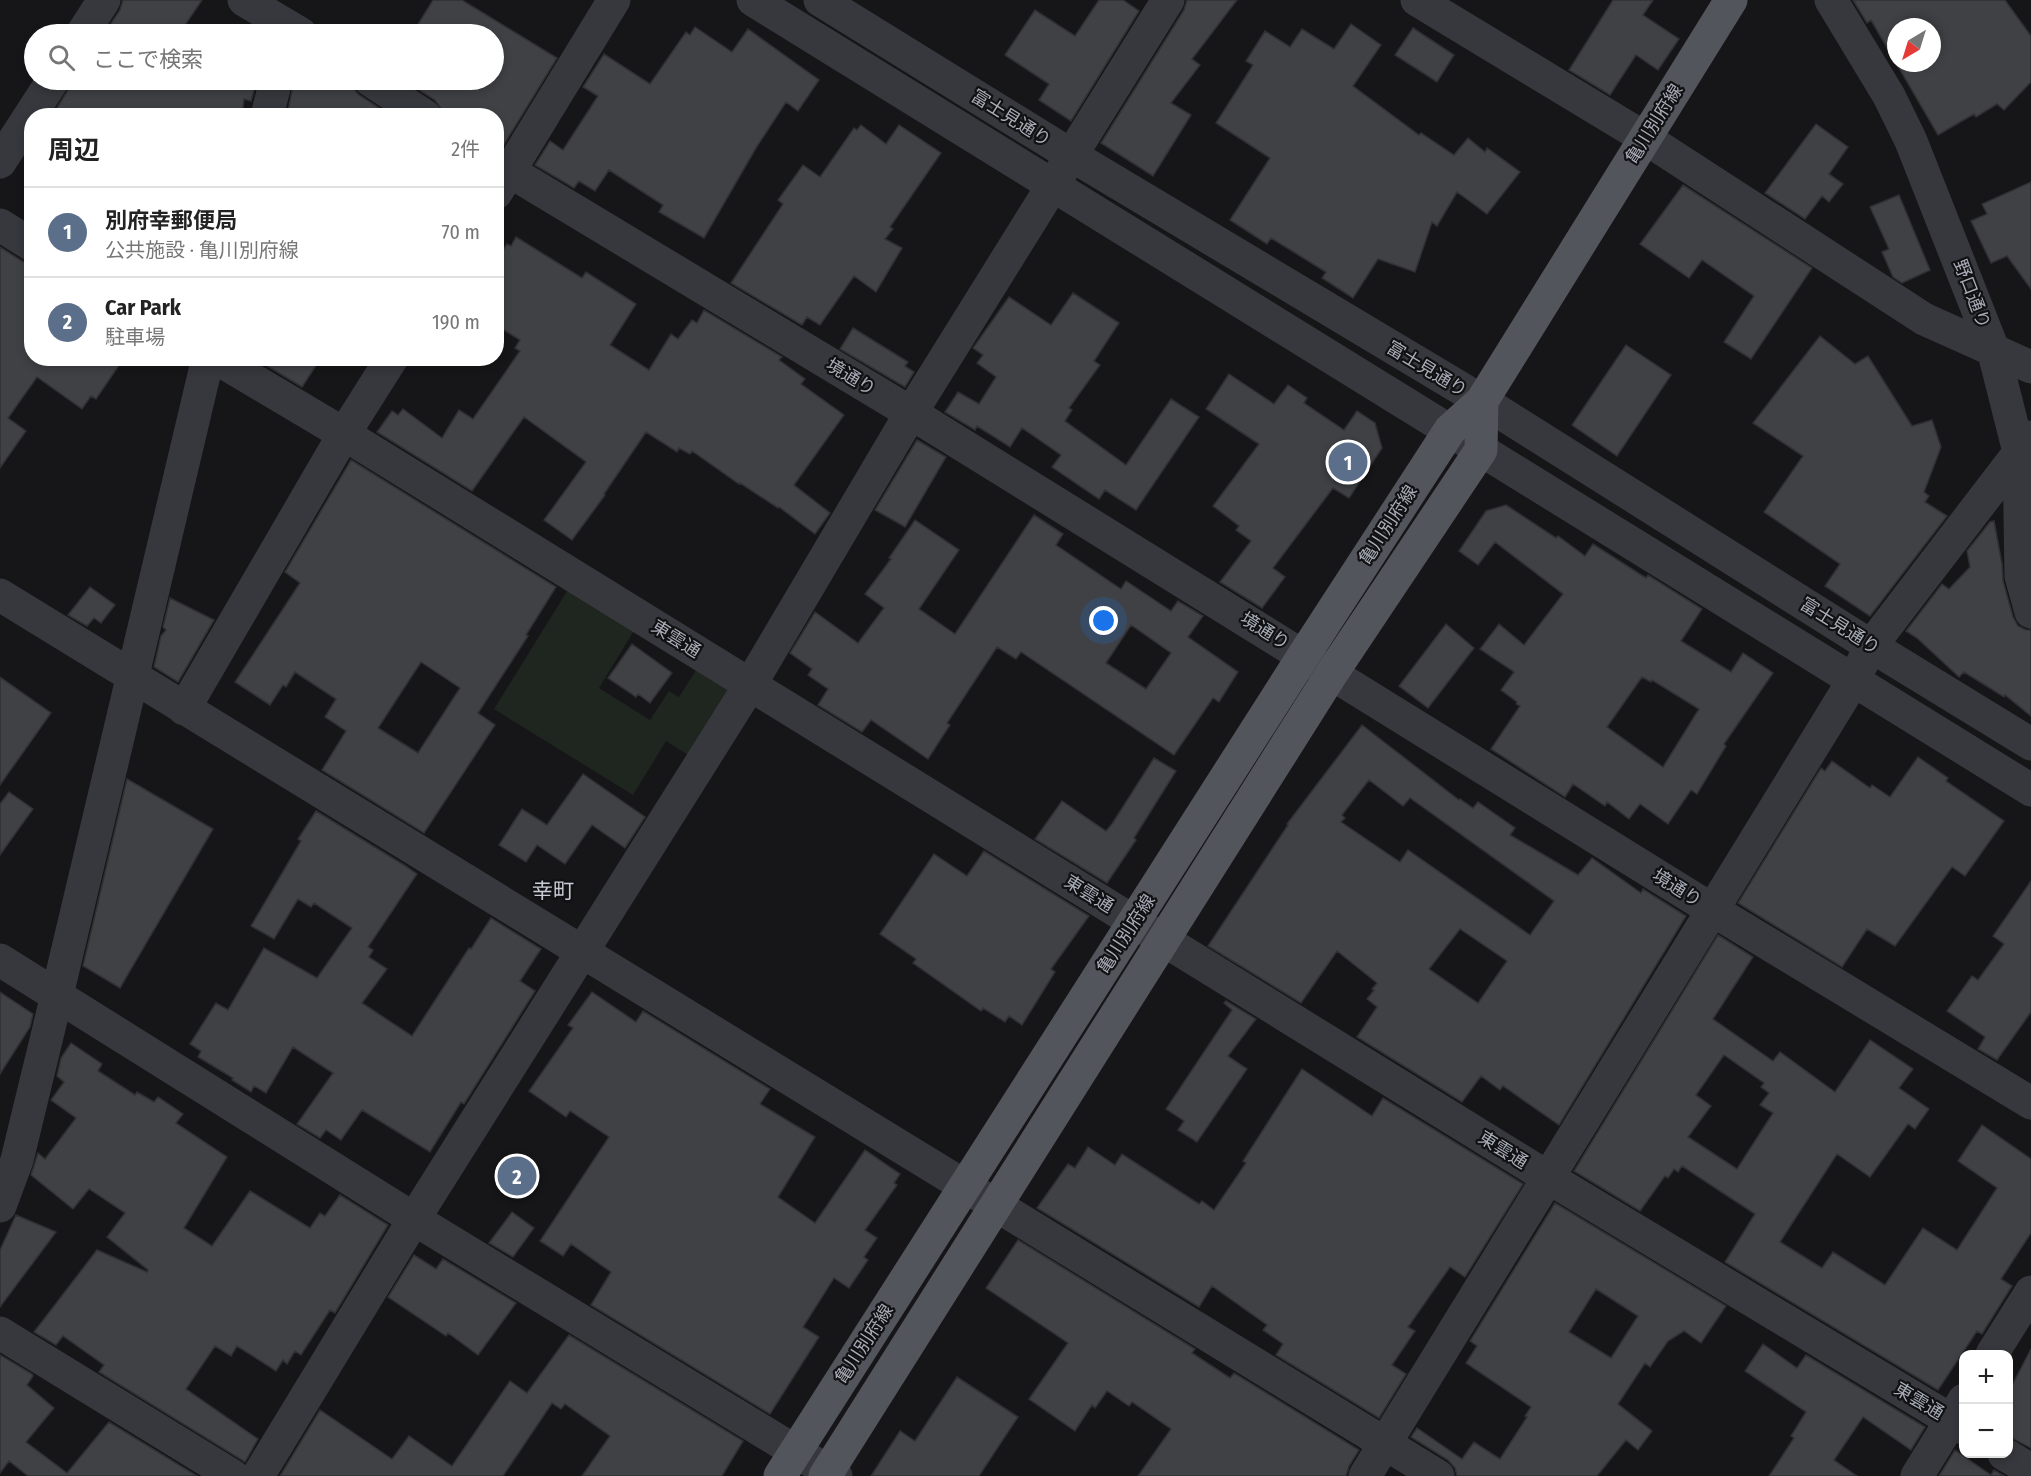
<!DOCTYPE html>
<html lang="ja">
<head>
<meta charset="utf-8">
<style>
  :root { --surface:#fff; --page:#f2f2f2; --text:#222; --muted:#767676; --line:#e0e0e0; --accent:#db2777 }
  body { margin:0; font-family:"Fira Sans Condensed","Noto Sans JP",sans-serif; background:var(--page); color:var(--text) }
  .controls { position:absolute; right:18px; bottom:18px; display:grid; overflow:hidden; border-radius:12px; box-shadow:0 3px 9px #0003 }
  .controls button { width:54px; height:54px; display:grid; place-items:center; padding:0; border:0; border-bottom:2px solid var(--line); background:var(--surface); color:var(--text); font:30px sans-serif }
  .compass { position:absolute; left:1887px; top:18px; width:54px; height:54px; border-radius:50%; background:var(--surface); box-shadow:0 3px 9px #0003; rotate:218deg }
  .you { position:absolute; left:1104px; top:621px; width:21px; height:21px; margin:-15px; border:4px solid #fff; border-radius:50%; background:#1a73e8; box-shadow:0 0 0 9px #1a73e833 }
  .badge { display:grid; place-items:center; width:39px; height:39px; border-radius:50%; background:var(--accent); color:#fff; font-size:20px; font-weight:700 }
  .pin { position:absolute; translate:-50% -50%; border:3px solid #fff; box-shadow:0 2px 6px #0006 }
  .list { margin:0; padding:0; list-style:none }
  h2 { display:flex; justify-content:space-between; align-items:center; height:78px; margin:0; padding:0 24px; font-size:26px }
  h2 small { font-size:20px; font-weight:400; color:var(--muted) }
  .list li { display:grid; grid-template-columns:39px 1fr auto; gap:18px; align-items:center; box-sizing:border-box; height:90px; padding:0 24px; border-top:2px solid var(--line) }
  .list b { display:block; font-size:22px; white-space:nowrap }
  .list p { margin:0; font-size:20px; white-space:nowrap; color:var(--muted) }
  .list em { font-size:20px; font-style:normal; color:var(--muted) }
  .icon { flex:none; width:33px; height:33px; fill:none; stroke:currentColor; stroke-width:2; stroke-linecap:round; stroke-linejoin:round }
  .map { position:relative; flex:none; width:2031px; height:1476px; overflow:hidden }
  .search { position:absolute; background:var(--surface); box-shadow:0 3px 9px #0003; left:24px; top:24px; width:480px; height:66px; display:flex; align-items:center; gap:15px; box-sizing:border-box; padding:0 21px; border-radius:33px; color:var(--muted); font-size:22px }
  .panel { position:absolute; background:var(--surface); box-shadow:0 3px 9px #0003; left:24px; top:108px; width:480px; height:258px; border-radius:24px }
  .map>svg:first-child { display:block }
</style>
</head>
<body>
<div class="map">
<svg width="2031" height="1476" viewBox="0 0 2031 1476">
  <rect width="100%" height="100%" fill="#161618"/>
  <!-- green -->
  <path fill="#1e261f" d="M 569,588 L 635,629 L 599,688 L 650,720 L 669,691 L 679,697 L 698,667 L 731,687 L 688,755 L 666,741 L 633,795 L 494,709 Z"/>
  <!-- building -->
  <path fill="#404145" stroke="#303034" stroke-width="1.5" fill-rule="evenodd" d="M 123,0 L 202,0 L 179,34 L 104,34 L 120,10 Z
    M 433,0 L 462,0 L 557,58 L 503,146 L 496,144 L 496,116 L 451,116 L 442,110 L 435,100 L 403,80 L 494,80 L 494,34 L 412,34 Z
    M 1099,0 L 1123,0 L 1139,11 L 1071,121 L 1039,100 L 1049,84 L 1005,55 L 1035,10 L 1075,36 Z
    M 1187,0 L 1237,0 L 1192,59 L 1200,65 L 1171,103 L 1191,115 L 1153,176 L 1101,143 L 1184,10 Z
    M 1613,0 L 1653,0 L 1643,15 L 1679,39 L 1658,70 L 1636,55 L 1610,95 L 1569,70 Z
    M 1853,0 L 2005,0 L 2031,36 L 2031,82 L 2004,110 L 1997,104 L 1976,117 L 1974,114 L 1938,135 L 1871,20 L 1867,23 ZM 1896,27 L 1932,27 L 1932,63 L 1896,63 Z
    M 1351,24 L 1381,45 L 1353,86 L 1419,135 L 1421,133 L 1454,155 L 1468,138 L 1485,152 L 1487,148 L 1520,172 L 1487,214 L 1457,192 L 1437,226 L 1432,222 L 1415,272 L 1378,259 L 1353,298 L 1322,278 L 1326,272 L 1271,238 L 1267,244 L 1230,220 L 1270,158 L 1216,123 L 1253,65 L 1246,61 L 1265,31 L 1290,47 L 1302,29 L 1334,49 Z
    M 695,27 L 732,52 L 748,29 L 819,80 L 798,111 L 786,102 L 756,148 L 704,238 L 659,212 L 663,205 L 609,170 L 595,191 L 579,181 L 574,188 L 535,165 L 550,141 L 563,150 L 598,96 L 583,87 L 604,54 L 650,84 L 686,32 L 690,35 Z
    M 1413,28 L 1454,55 L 1437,82 L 1395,55 Z
    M 74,80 L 257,80 L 251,101 L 244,99 L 242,116 L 52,116 Z
    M 294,80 L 351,80 L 353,88 L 359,95 L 387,113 L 385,116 L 305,116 L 288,111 Z
    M 1816,124 L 1848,147 L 1829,174 L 1843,184 L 1829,202 L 1822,196 L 1805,219 L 1765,193 Z
    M 861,125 L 886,144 L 899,125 L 941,153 L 890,227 L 893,229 L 885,239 L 902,248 L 876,292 L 854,276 L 820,325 L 807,317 L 802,325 L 731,283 L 783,204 L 778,200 L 803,165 L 820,177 L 854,128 L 857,130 Z
    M 2031,182 L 2031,289 L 2007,256 L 1991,263 L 1971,221 L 1987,214 L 1982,204 Z
    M 1683,185 L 1812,268 L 1751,359 L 1724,342 L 1754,296 L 1702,260 L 1689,278 L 1640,244 Z
    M 1899,195 L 1930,270 L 1902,283 L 1893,277 L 1882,252 L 1889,249 L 1870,207 Z
    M 516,237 L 582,278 L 586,272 L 636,304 L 610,345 L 649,370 L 671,334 L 678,339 L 692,320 L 697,323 L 704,310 L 782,357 L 779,360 L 805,379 L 801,384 L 844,415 L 794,485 L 830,513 L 815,534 L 779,507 L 778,508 L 740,483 L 739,484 L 692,451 L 690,454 L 679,448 L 677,452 L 646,432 L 604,494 L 605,495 L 572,540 L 544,520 L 586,462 L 524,417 L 472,491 L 377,432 L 392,411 L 398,415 L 403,409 L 442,438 L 459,410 L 473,419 L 520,351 L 515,348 L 520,340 L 496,325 L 496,260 L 507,244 L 511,246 Z
    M 0,247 L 22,261 L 32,264 L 32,358 L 124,358 L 96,399 L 91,396 L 82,409 L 37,377 L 8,418 L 26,431 L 0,468 Z
    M 1073,293 L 1119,323 L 1094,361 L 1100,365 L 1069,408 L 1072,410 L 1065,421 L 1126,465 L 1171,399 L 1199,417 L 1136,510 L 1105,490 L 1099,499 L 1052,467 L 1061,455 L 1022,428 L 1010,447 L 977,426 L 975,430 L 945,412 L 958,392 L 979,404 L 996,377 L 977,363 L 983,355 L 973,348 L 1009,297 L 1051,325 Z
    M 853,328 L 908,362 L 905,366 L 914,372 L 905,387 L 840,349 Z
    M 1820,336 L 1855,364 L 1868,356 L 1912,426 L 1932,420 L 1941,447 L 1924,492 L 1929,496 L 1925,502 L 1947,516 L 1870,616 L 1825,586 L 1840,564 L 1764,512 L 1803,456 L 1753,423 Z
    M 1626,345 L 1671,375 L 1617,456 L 1572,425 Z
    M 254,358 L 321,358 L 302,387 Z
    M 1229,374 L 1274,404 L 1288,385 L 1307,398 L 1304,403 L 1344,430 L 1357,411 L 1375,423 L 1382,448 L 1349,498 L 1333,488 L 1273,568 L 1285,577 L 1262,608 L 1220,582 L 1251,541 L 1236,530 L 1239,526 L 1213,506 L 1259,444 L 1206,409 Z
    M 917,440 L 946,457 L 905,527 L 875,510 Z
    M 351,460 L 556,587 L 526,635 L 528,636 L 478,713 L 495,725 L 424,833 L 322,770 L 346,731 L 325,717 L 336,699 L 295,672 L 286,687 L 283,685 L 270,705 L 235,682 L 300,583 L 285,572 ZM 421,662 L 460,688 L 418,753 L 378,728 Z
    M 1506,505 L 1556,538 L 1558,536 L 1585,556 L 1593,544 L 1646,578 L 1648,575 L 1702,609 L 1681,641 L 1731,672 L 1743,653 L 1773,673 L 1724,744 L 1726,746 L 1697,794 L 1691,790 L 1668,824 L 1640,804 L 1629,819 L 1607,802 L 1605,806 L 1573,784 L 1565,797 L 1491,749 L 1520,706 L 1516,704 L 1517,702 L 1501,690 L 1514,672 L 1480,649 L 1499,624 L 1524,645 L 1563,594 L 1495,542 L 1478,565 L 1459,551 L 1486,511 ZM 1642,677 L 1651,682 L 1652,680 L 1699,709 L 1663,767 L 1607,727 Z
    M 1034,515 L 1063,534 L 1056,545 L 1121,589 L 1126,581 L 1171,611 L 1178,601 L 1203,616 L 1188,637 L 1238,672 L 1219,702 L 1213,698 L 1174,755 L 1021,652 L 1016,659 L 997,647 L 947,723 L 950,725 L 928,759 L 871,720 L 862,732 L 818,705 L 828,689 L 808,675 L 812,669 L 790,653 L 815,612 L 858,643 L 884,608 L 865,594 L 891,559 L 889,558 L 915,520 L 959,550 L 919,609 L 955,634 ZM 1131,625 L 1171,653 L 1146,689 L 1106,663 Z
    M 1994,521 L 2002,564 L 2003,581 L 2013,617 L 2018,626 L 2026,630 L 2031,630 L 2031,716 L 2005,695 L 2004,697 L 1964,672 L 1959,677 L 1917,638 L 1906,631 L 1942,584 L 1949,589 L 1970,567 L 1967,551 L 1990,522 Z
    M 90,587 L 115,605 L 101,623 L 94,618 L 87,626 L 68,615 Z
    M 170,598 L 214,620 L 178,682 L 154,667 L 161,636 L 166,630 L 163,627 Z
    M 1446,624 L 1474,648 L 1428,708 L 1399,686 Z
    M 632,644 L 672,673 L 650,703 L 638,694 L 636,697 L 608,678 Z
    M 0,677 L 51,713 L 0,785 Z
    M 1362,725 L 1459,800 L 1460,799 L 1473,808 L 1478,802 L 1515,828 L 1510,835 L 1578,875 L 1592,858 L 1641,893 L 1643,889 L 1686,916 L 1559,1125 L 1503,1086 L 1500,1090 L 1481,1076 L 1462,1102 L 1357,1037 L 1377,1007 L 1367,999 L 1374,990 L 1372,989 L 1377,983 L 1337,951 L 1301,1003 L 1208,946 L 1288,825 L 1287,824 ZM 1369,780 L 1403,806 L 1410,798 L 1554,901 L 1530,935 L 1408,850 L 1400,862 L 1341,822 L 1345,818 L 1342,815 ZM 1460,929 L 1507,961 L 1478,1003 L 1429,969 Z
    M 1918,757 L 1948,778 L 1946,781 L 2004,821 L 1965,876 L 1952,867 L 1895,946 L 1867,929 L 1842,967 L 1738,903 L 1821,768 L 1825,771 L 1832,761 L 1870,788 L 1872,785 L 1890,797 Z
    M 1154,758 L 1176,771 L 1134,838 L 1136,840 L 1107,883 L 1035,839 L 1062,801 L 1106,831 L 1112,824 Z
    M 583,774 L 645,817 L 625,848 L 592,825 L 565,864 L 537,845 L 526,862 L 499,845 L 522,809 L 547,825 Z
    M 127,779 L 213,829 L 120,988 L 83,966 Z
    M 9,792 L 33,809 L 0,855 L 0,804 Z
    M 316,811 L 404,865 L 417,874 L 368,947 L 373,950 L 369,957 L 387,969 L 362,1003 L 412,1036 L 469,948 L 471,949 L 491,918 L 541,949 L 520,981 L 535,991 L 464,1104 L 461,1102 L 430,1152 L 362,1110 L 341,1140 L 326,1130 L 320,1138 L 297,1124 L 333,1073 L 293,1047 L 266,1093 L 254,1086 L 251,1092 L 232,1080 L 233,1078 L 198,1057 L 201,1051 L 190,1044 L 216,1003 L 228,1010 L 264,948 L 317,978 L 352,928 L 314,903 L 311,907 L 298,899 L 274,939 L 251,926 L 301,841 L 298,839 Z
    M 984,851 L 1089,916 L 1051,969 L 1055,972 L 1022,1025 L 1009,1016 L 1005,1022 L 983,1008 L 981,1011 L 913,963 L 916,959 L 880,934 L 934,854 L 967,876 Z
    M 2031,881 L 2031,1012 L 1997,1060 L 1978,1049 L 1985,1037 L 1947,1011 L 1972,976 L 1978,980 L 2004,944 L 1993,936 Z
    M 1718,935 L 1753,957 L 1713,1019 L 1773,1061 L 1780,1052 L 1835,1092 L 1870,1040 L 1913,1069 L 1899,1088 L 1929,1109 L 1915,1129 L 1908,1124 L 1870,1177 L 1837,1154 L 1780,1242 L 1822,1268 L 1833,1252 L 1885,1285 L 1923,1228 L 1957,1250 L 1997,1188 L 1958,1161 L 1982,1125 L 2031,1159 L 2031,1233 L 2001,1279 L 2012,1286 L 1982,1334 L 1977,1331 L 1938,1390 L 1725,1262 L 1755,1214 L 1682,1166 L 1678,1172 L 1674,1169 L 1668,1178 L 1665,1176 L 1640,1211 L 1574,1171 ZM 1724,1055 L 1764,1083 L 1761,1087 L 1769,1093 L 1760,1105 L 1773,1113 L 1737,1169 L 1688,1137 L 1711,1106 L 1696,1095 Z
    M 0,992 L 33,1014 L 30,1027 L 0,1074 Z
    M 592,992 L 636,1022 L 643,1011 L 770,1089 L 760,1104 L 815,1137 L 778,1197 L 815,1223 L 865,1150 L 900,1174 L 894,1183 L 897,1185 L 865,1230 L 877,1238 L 864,1257 L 868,1260 L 849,1288 L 834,1278 L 803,1327 L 819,1337 L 770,1414 L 591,1305 L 611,1272 L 571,1244 L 563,1256 L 540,1241 L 609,1137 L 570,1111 L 566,1117 L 529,1091 L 573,1028 L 568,1025 Z
    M 1226,1001 L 1256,1019 L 1228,1056 L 1247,1069 L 1197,1142 L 1178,1130 L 1184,1121 L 1166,1109 L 1232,1010 L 1224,1003 Z
    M 71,1043 L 102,1064 L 98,1071 L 135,1095 L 137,1092 L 154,1102 L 158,1097 L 183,1114 L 176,1123 L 227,1157 L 184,1228 L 212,1246 L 250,1191 L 310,1228 L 320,1213 L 325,1216 L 340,1195 L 388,1225 L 335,1313 L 330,1310 L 301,1355 L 295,1351 L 287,1364 L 283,1360 L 276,1371 L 237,1346 L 231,1356 L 215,1346 L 186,1389 L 258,1439 L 245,1462 L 99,1372 L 104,1365 L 63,1336 L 56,1345 L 34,1332 L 97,1250 L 147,1272 L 148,1270 L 107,1237 L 125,1213 L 89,1189 L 73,1209 L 31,1175 L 38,1153 L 45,1159 L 76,1118 L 51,1100 L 64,1082 L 57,1076 L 61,1058 Z
    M 1302,1069 L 1372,1116 L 1383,1098 L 1523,1184 L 1465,1277 L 1450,1267 L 1408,1327 L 1415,1331 L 1392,1365 L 1406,1374 L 1379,1418 L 1276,1355 L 1283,1344 L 1263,1330 L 1267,1325 L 1212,1286 L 1199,1307 L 1037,1208 L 1068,1164 L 1075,1168 L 1088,1147 L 1115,1165 L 1122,1154 L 1199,1204 L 1202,1201 L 1214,1210 L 1246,1163 L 1243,1161 Z
    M 1555,1203 L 1726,1306 L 1701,1343 L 1684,1331 L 1668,1341 L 1650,1367 L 1645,1363 L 1618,1404 L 1652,1431 L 1638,1450 L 1626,1440 L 1597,1476 L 1457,1476 L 1455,1468 L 1448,1460 L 1411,1437 L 1417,1428 L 1462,1459 L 1474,1442 L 1500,1459 L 1527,1417 L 1525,1416 L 1531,1407 L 1466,1363 L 1477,1346 L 1470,1341 ZM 1596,1289 L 1638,1316 L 1611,1358 L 1569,1332 Z
    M 512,1212 L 534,1228 L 513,1257 L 489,1243 Z
    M 16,1215 L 56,1232 L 0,1307 L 0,1250 Z
    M 1018,1240 L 1195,1349 L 1192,1353 L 1230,1378 L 1234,1373 L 1359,1450 L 1349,1466 L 1346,1476 L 1138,1476 L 1171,1429 L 1132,1402 L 1129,1406 L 1107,1391 L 1095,1408 L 1092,1405 L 1075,1431 L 1029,1399 L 1068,1343 L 986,1288 Z
    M 414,1255 L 436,1269 L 443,1259 L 516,1303 L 478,1355 L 448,1333 L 446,1336 L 388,1297 Z
    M 569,1335 L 743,1441 L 722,1476 L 582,1476 L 610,1436 L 565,1404 L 561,1409 L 552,1403 L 503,1476 L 280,1476 L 320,1410 L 392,1459 L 409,1436 L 452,1466 L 510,1381 L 527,1393 Z
    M 1763,1344 L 1797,1368 L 1806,1355 L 1925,1427 L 1911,1450 L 1863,1417 L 1834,1460 L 1857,1476 L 1769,1476 L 1794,1438 L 1791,1436 L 1806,1412 L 1745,1371 Z
    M 2031,1349 L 2031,1448 L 2008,1436 L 2008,1393 Z
    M 0,1355 L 32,1374 L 33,1376 L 27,1385 L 54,1408 L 26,1442 L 67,1473 L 109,1422 L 197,1476 L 28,1476 L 9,1461 L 0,1473 Z
    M 957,1377 L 1018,1417 L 979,1476 L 871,1476 L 900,1431 L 915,1441 Z
    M 1955,1450 L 1991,1475 L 1994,1470 L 2004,1476 L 1939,1476 Z"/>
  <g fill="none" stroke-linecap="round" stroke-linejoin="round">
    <!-- minor -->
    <path stroke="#37383d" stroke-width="33" d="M 244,0 L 301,34
      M 753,0 L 2031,790
      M 820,0 L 1071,155 L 1482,401 L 1871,646 L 2031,744
      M 1417,0 L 1645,138 L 1924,319 L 2031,367
      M 1831,0 L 1889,96 L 1911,141 L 1993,349 L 2019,452 L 2021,576 L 2031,612
      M 82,34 L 104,0
      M 370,80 L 425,116
      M 267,116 L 276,80
      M 0,162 L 53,80
      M 496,163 L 911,413 L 1711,909 L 2031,1103
      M 496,193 L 614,0
      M 0,225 L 32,245
      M 216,358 L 344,434 L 1549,1178 L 1964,1428
      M 0,595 L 1438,1476
      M 184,709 L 344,434 L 392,358
      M 0,960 L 414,1219 L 836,1476
      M 0,1206 L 17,1160 L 57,995 L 208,358
      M 0,1333 L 233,1476
      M 1992,1354 L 2031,1292
      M 2004,1454 L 2031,1470
      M 258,1476 L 414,1219 L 750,685 L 911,413 L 1168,0
      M 1365,1476 C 1529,1212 1689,945 1853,681 L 1871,646 L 2031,437
      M 1917,1476 L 1964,1400"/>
    <!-- major -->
    <path stroke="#53555c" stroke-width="33" d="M 780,1476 L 1304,655 L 1450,430 L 1482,401 L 1731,0
      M 825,1476 L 1332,673 L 1481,450 L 1482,401"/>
  </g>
  <g text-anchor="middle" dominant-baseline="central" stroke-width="4.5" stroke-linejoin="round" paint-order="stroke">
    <!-- street labels -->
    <g font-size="18" fill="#a8adb8" stroke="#111113">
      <text transform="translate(1011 118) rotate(32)">富士見通り</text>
      <text transform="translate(1654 124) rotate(-58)">亀川別府線</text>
      <text transform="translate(1972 294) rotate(69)">野口通り</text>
      <text transform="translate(1427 369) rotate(31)">富士見通り</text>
      <text transform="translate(851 377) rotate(31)">境通り</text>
      <text transform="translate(1388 525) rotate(-57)">亀川別府線</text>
      <text transform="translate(1840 626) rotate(32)">富士見通り</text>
      <text transform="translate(1265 631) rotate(32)">境通り</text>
      <text transform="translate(676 639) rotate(32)">東雲通</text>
      <text transform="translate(1677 888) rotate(32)">境通り</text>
      <text transform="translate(1089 894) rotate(32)">東雲通</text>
      <text transform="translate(1126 934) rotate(-57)">亀川別府線</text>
      <text transform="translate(1503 1150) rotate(32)">東雲通</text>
      <text transform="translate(864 1344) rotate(-57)">亀川別府線</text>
      <text transform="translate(1919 1401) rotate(31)">東雲通</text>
    </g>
    <!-- quarter labels -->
    <g font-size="21" fill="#c9ccd4" stroke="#111113">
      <text x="553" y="891">幸町</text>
    </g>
  </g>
</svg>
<div class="controls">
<button>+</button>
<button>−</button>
</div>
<svg class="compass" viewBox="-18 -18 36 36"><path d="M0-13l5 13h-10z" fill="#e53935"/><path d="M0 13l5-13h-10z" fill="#767676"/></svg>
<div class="you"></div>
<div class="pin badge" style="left:1348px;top:462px;background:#5c6f8a">1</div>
<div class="pin badge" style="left:517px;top:1176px;background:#5c6f8a">2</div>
<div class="search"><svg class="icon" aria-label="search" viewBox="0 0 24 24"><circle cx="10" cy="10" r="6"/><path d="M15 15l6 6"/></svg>ここで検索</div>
<section class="panel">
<h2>周辺<small>2件</small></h2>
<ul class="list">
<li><span class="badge" style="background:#5c6f8a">1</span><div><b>別府幸郵便局</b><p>公共施設 · 亀川別府線</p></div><em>70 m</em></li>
<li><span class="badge" style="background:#5c6f8a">2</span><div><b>Car Park</b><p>駐車場</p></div><em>190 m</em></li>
</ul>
</section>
</div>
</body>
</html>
